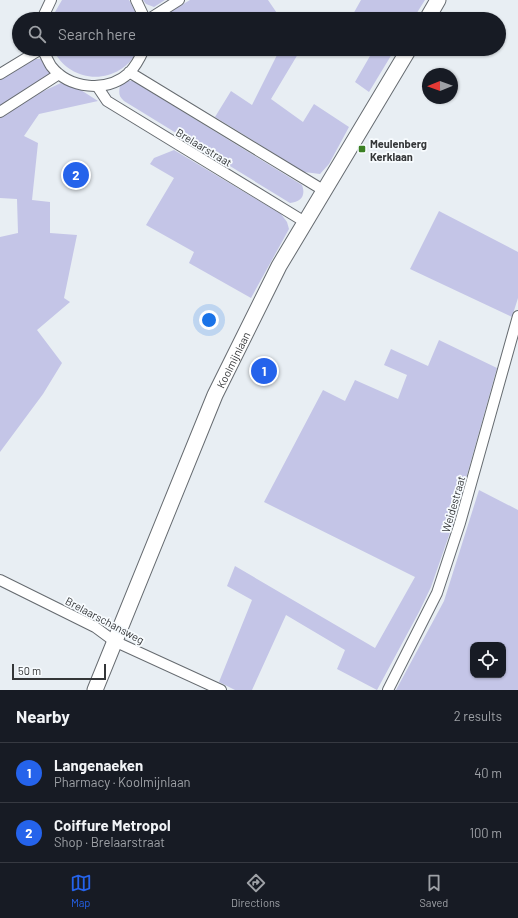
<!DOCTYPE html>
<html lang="en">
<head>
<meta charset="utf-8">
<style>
  :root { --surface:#171b24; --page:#20242c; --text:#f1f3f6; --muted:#9ea1a6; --line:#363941; --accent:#2563eb }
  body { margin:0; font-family:Barlow,sans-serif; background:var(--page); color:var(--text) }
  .controls { position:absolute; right:12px; bottom:12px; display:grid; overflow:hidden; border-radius:8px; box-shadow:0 1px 3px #0004 }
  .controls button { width:36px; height:36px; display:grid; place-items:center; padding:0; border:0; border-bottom:1px solid var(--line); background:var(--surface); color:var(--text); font:20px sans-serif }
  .compass { position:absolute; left:422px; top:68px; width:36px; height:36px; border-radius:50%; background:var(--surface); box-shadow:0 1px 3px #0004; rotate:269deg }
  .scale { position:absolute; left:12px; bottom:10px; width:94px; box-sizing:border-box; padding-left:4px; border:2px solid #343638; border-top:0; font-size:11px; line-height:14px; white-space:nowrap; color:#343638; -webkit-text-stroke:3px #f7fbfe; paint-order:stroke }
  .you { position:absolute; left:209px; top:320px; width:14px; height:14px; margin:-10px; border:3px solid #fff; border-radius:50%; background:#1a73e8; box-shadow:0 0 0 6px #1a73e833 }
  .badge { display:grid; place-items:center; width:26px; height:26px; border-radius:50%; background:var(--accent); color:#fff; font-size:13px; font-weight:700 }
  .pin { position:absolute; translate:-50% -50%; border:2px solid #fff; box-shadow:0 1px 4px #0006 }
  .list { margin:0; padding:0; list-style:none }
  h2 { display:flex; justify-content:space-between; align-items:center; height:52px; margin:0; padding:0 16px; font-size:17px }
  h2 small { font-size:13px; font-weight:400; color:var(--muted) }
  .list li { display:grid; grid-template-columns:26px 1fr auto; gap:12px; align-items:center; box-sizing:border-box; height:60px; padding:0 16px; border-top:1px solid var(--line) }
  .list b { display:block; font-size:15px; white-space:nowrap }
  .list p { margin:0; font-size:13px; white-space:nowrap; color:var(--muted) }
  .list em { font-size:13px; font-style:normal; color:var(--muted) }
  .icon { flex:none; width:22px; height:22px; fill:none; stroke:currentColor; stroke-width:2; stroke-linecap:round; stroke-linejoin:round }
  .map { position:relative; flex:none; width:518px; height:690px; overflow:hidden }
  .search { position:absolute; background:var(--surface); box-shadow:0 1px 3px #0004; left:12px; right:12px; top:12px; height:44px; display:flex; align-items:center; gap:10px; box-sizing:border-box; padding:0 14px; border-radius:22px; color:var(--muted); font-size:15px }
  .sheet { height:172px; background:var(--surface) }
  nav { display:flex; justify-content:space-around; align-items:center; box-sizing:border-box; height:56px; border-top:1px solid var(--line); background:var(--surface); font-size:11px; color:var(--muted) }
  nav a { display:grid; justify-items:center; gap:2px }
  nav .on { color:var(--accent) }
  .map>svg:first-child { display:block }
</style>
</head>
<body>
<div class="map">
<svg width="518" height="690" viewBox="0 0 518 690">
  <rect width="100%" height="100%" fill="#e8eef3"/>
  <!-- green -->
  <path fill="#c4c5e7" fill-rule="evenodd" d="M 62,0 L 129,0 L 140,19 L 51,19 Z
    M 143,0 L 165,0 L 154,7 L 146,4 Z
    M 190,0 L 268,0 L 281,19 L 162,19 L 165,15 Z
    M 361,0 L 425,0 L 413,19 L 355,19 L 352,16 Z
    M 53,49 L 138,49 C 121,86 70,86 53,49 Z
    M 280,49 L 301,49 L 271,99 L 303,122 L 314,104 L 349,127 L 329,164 L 320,174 L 304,172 L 215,117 L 231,91 L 252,105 Z
    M 374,49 L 395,49 L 369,92 L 355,82 Z
    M 32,59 L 44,59 L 50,72 L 47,78 L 0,107 L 0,80 Z
    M 124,81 L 133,81 L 302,185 C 306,196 301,202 290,203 L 124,101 C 118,96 119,92 120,85 Z
    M 61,83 L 73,85 L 98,101 L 39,114 L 24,136 L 38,143 L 32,200 L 50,202 L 50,233 L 77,235 L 64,298 L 70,302 L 37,330 L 62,363 L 43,394 L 0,452 L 0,237 L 18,233 L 17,199 L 0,198 L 0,118 L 33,96 Z
    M 174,150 L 281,214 L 287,222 L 289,229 L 251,298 L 189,263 L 194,252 L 146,225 L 174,178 L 150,164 L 154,158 Z
    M 439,211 L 518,252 L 518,298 L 512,317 L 410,269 Z
    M 439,340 L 497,368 L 455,518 L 431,587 L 419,612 L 377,690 L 337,669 L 345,650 L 286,615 L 252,690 L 235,690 L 219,682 L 252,600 L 227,586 L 235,566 L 375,648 L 415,577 L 264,502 L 323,390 L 345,401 L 355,380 L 398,399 L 407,375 L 384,365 L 391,349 L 428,366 Z
    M 479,490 L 518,510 L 518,690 L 396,690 L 444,601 ZM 473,645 L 503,645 L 503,675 L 473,675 Z"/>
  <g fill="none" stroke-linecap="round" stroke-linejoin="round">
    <!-- street casing -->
    <g stroke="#666b70" stroke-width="12">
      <path id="street" d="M 136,0 L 145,19
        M 42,19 L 51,0
        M 149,19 L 179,0
        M 42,49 C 45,54 48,61 51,66 C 69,89 107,93 129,73 C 136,66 140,58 144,49
        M 129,72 L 323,190
        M 0,74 L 41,49
        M 97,86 L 107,101 L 305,222
        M 0,112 L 59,74
        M 0,580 L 95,627 L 114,641 L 221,690
        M 388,690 L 437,593 L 460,523 L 518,316"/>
    </g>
    <!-- secondary casing -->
    <g stroke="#666b70" stroke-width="17">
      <g id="secondary">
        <path d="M 427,19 L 438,0"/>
        <path id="s1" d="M 95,690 L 215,395 L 279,266 L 409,49"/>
      </g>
    </g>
    <!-- street -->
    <use href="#street" stroke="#fff" stroke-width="10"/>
    <!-- secondary -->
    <use href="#secondary" stroke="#fff" stroke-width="15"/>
  </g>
  <!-- markers -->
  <rect fill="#3b8023" stroke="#f7fbfe" stroke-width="1.5" x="358" y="145" width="8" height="8" rx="2"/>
  <g text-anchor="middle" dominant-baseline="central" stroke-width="3.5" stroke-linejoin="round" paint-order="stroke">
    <!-- poi labels -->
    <g font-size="11" font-weight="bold" fill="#343638" stroke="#f7fbfe" text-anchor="start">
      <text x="370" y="143">Meulenberg<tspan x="370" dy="13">Kerklaan</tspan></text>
    </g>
    <!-- street labels -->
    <g font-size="11" fill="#343638" stroke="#f7fbfe">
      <text transform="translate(204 147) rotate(31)">Brelaarstraat</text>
      <text stroke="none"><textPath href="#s1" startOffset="358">Koolmijnlaan</textPath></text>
      <text transform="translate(453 504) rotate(-74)">Weidestraat</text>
      <text transform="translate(105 620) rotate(28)">Brelaarschansweg</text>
    </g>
  </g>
</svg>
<div class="controls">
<button><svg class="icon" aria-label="locate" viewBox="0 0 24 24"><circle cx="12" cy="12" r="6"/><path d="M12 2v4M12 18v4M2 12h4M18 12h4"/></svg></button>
</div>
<svg class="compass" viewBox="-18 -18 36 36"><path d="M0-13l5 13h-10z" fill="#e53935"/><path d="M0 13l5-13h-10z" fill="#9ea1a6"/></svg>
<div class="scale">50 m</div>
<div class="you"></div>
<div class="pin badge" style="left:264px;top:371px">1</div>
<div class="pin badge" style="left:76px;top:175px">2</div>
<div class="search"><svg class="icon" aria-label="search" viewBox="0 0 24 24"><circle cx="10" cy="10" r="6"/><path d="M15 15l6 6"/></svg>Search here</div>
</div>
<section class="sheet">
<h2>Nearby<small>2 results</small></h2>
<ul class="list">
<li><span class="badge">1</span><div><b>Langenaeken</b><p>Pharmacy · Koolmijnlaan</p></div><em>40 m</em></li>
<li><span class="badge">2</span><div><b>Coiffure Metropol</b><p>Shop · Brelaarstraat</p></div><em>100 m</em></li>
</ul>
</section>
<nav>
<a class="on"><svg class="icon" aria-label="map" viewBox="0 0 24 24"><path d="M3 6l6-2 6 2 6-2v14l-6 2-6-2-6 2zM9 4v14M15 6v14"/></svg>Map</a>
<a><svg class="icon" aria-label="directions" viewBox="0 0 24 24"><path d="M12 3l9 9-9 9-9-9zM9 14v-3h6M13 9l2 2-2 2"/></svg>Directions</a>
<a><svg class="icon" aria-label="saved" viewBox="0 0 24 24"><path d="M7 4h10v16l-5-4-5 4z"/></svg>Saved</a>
</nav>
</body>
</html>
